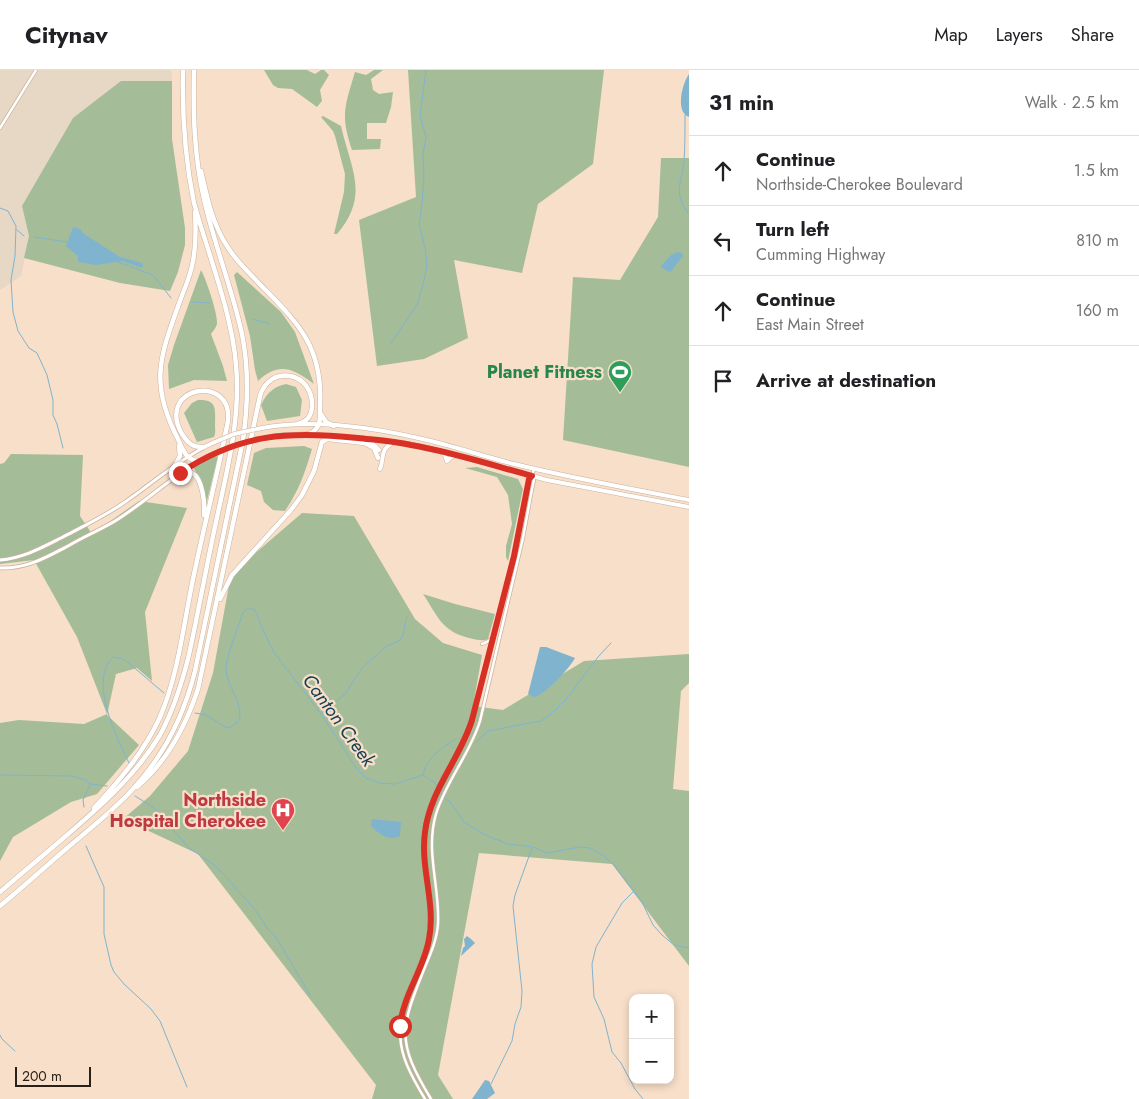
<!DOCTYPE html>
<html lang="en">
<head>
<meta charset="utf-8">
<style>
  :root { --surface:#fff; --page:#f6f6f6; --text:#202124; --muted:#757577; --line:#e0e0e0 }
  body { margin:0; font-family:Jost,sans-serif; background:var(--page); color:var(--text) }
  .controls { position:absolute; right:15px; bottom:15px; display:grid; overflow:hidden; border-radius:10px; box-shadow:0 2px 8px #0003 }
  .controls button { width:45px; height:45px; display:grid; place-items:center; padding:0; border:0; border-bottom:1px solid var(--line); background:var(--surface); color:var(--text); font:25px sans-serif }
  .scale { position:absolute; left:15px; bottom:12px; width:76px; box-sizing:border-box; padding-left:5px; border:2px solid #292018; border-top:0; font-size:14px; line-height:18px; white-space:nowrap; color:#292018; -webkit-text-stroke:4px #f7dfc9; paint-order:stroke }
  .stop { position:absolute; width:15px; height:15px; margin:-11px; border:4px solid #d93025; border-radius:50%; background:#fff }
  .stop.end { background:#d93025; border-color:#fff; box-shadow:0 1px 5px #0008 }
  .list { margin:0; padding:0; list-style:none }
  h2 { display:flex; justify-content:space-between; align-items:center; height:65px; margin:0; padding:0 20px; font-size:21px }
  h2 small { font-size:16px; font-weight:400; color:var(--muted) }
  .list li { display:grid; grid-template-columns:32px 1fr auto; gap:15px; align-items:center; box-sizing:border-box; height:70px; padding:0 20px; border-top:1px solid var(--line) }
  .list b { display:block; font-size:19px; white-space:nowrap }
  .list p { margin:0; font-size:16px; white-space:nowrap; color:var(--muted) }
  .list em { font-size:16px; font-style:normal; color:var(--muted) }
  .icon { flex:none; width:28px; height:28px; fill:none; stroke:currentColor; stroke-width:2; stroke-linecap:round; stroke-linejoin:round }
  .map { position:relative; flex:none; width:689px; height:1029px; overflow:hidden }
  header { display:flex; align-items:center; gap:30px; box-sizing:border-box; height:70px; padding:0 25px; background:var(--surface); border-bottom:1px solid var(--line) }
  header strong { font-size:24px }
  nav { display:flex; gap:28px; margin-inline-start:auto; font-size:18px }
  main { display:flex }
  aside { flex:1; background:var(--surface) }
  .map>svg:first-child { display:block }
</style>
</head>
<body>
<header>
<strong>Citynav</strong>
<nav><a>Map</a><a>Layers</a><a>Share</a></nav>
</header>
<main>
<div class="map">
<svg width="689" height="1029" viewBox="0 0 689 1029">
  <rect width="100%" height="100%" fill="#f7dfc9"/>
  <!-- industrial -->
  <path fill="#e7d7c5" d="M 0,0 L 171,0 L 172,11 L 121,12 L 22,136 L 29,166 L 21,206 L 0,220 Z"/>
  <!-- green -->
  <path fill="#a4bd98" d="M 264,0 L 307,0 L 315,4 L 321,0 L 324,0 L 329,5 L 320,20 L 322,31 L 317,37 L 292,19 L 278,18 L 273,15 Z
    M 374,0 L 383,0 L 371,9 L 373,20 L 379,24 L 393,22 L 391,37 L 386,53 L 367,53 L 367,69 L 381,69 L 380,79 L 352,80 C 340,45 345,36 355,2 L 366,5 Z
    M 408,0 L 604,0 L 593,94 L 538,134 L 522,203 L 454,190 L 468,268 L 424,289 L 377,296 L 359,150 L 416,127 Z
    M 121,11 L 172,11 L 172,69 L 185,158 L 185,175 L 178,202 L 170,221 L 120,213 L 24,188 L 29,166 L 22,136 L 73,48 Z
    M 323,46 L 341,56 C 351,100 370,125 337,164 L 334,164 L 344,122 L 345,104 L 335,66 L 333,61 L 321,47 Z
    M 661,88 L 689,88 L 689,397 L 563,370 L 573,207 L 620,210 L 658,147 Z
    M 201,200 C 206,209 218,244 217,254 C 216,258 213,261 211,264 L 223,296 L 227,311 L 194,310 L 169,319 L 168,295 L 174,275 Z
    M 237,202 L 281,242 L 295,262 L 314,314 C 294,299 279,291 258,311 L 255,300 L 250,266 L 234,205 Z
    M 286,314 L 296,317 L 302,330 L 300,346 L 267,351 L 261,335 C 267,323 273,317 286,314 Z
    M 198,330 C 218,329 215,340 215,355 C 215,360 216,362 214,367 L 197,372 L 184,343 L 192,333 Z
    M 304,376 L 312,379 C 305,403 299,420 285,441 L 273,440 L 264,432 L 261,421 L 247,415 L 254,383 L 266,378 Z
    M 11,384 L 83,385 L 80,446 L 92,464 L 139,431 L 187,438 L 145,542 L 152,611 L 137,598 L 116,604 L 107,645 L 139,675 L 97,724 L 71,732 L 13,767 L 0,791 L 0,653 L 19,650 L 84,654 L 107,644 L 77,567 L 34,490 L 0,494 L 0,394 L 4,393 Z
    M 213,386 L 214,387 L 218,386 L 206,435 L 199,407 L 193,397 Z
    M 477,397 L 518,409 L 523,419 L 508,491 L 506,487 L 506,476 L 512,454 L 508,425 L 497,407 L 465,398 Z
    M 302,443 L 354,446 L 415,549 L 443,573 L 482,585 L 473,636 L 503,640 L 584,591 L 689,584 L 689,613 L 681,621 L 673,719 L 689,721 L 689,896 L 612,794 L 479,783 L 438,1005 L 453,1029 L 372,1029 L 376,1015 L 198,784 L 123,749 L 150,726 L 188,681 L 213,603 L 231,504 Z
    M 423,524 L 455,534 L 495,544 L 488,569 C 482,572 475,569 469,568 C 441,561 438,546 423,524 Z"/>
  <!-- water -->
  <path fill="#80b3cd" d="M 689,4 L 689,47 C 675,42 682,14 689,4 Z
    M 73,157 L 80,159 L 84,164 L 120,187 L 143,193 L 142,198 L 123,191 L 96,195 L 78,192 L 78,186 L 66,176 Z
    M 677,182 L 682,183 L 683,186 L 672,200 L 670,202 L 662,198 L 661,196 L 671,185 Z
    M 540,577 L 546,577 L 575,588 C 569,599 545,625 534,627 L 528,624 Z
    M 372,749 L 401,752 L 400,766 C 389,772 379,764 371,756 Z
    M 467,866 L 471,869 L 475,873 L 461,886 L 463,878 L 465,876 L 464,869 Z
    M 485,1010 L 489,1011 L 495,1023 L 487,1029 L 472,1029 Z"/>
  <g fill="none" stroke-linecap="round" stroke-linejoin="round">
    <!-- stream -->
    <path stroke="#80b3cd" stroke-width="1" d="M 685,45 C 685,61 685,77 684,92 C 681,114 673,124 689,144
      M 0,138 L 8,141 L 16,156 L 15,186 L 11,210 L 13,242 L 18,261 L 29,278 L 37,283 L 47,305 L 53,330 L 53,345 L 57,354 L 63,378
      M 17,160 L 24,166
      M 34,167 L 68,172
      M 118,192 L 153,205 L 171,228
      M 192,232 L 210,233
      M 252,249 L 270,254
      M 391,273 L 417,235 L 424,211 L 427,194 L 425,178 L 419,155 L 422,133 L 424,107 L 423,84 L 426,67 L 420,46 L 426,0
      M 195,643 L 206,645 L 227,658 C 252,652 234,626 229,612 C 227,608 226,602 226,597 C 227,584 239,556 243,542 L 247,539 L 254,539 L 257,544 L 260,553 L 273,581 L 321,644 L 357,699 L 366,708 L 379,713 L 395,714 L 423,705 L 435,713 L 441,724 L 451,733 L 464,752 L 485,765 L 508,774 L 533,777 L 547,783 L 580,777 L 590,778 L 604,786 L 613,794 L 642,832 L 653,855 L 662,865 L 674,875 L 689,878
      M 322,643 L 344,625 L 363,597 L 387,576 L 399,571 L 403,566 L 406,548 L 408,546
      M 476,672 L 488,661 L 541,651 L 550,645 L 568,627 L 598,587 L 611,573
      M 129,693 C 117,668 88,611 113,587 L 123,589 L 131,595 L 164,623
      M 0,705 L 72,706 L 86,710 L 90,714 L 107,716
      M 423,705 C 426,688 443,677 456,669
      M 135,726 L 154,738 L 188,777 L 217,797 L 257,842 L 267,858 L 277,869 L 310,925
      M 84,737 L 83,730 L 90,715
      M 86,776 L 104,817 L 104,864 L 111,895 L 114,902 L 124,914 L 151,939 L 160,951 L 187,1017
      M 634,821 L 622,833 L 596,877 L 592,894 L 594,927 L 604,949 L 612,982 L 621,993 L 635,1019 L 643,1029
      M 0,965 L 2,969 L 15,981
      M 491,1014 L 512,971 L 515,954 L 521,937 L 522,921 L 513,836 L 515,825 L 532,778"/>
    <!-- tertiary casing -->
    <g stroke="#cab39e" stroke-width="4">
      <path id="tertiary" d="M 0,58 L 36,0
        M 482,574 L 487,572 L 494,567
        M 425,1029 C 393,976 394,961 417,904 C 423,888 430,873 431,857 C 433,818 418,782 429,743 C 438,710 462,682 472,650 L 514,486 L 529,409 L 532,406 L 534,399
        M 431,1029 C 396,971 400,959 425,897 C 431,883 437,869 438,854 C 440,817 425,781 436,744 C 446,711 470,684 480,651 L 523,468 L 532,419 L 534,410 L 532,406"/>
    </g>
    <!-- secondary casing -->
    <g stroke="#cab39e" stroke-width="4.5">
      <path id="secondary" d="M 0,490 C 23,488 41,478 61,468 C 82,457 105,446 125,432 C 151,414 175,393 203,378
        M 0,498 C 26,499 45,488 68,476 C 83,467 100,460 115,451 C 144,433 169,409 199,391"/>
    </g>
    <!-- primary casing -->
    <g stroke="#cab39e" stroke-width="5">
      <path id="primary" d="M 262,358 C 315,348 378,358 431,371 C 459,378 486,387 514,394 C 572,408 631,419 689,430
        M 260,369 L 283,365 L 309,364 L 404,373 L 433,379 L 547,410 L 689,437
        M 366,370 L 372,373 L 379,380
        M 204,377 L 215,372
        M 442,383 L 445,385 L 447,391 L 451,387 L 455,386
        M 200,391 L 213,384
        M 380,399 C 385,386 379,380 394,372"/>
    </g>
    <!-- motorway casing -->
    <g stroke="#cab39e" stroke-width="5.5">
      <path id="motorway" d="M 201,101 C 207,127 212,153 227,176 C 234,188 244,198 254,208 C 294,250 323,272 320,335 C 320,348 322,358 309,364
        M 195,142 C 196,159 196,175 193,191 C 191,204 186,216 181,228 C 161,284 148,312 178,369 C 183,380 186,391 200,391
        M 321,344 L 326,352 L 334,356
        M 328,369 L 365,373 L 374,378 L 378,388
        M 175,395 L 180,386 L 179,376
        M 180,403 C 184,403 188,402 192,403 C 203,408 205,435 204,445
        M 220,529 L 232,505 L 291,440 L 302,425 L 314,401 L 322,372 L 332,366
        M 137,717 C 167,692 186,655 198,619 L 260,326 C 270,293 314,302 312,337 C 311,347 307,351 298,354
        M 94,738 C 120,710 144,682 160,647 C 178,605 183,558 192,514 C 203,460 217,406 228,351 C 233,303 155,316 182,364 C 188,373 193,378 204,377
        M 0,822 C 22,803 45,784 67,765 C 102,735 136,705 160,665 C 173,641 181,616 188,589 C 198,544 206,498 216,452 C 227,400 241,348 236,295 C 232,243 208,184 194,133 C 185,89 182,45 183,0
        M 0,836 C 23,817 44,798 66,779 C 88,760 112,742 132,720 C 163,687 184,645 195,601 L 243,370 C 248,335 249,299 242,264 C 232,218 214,174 204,129 C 194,86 193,43 194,0"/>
    </g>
    <!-- tertiary -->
    <use href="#tertiary" stroke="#fff" stroke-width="2.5"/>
    <!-- secondary -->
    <use href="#secondary" stroke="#fff" stroke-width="3"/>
    <!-- primary -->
    <use href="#primary" stroke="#fff" stroke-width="4"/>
    <!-- motorway -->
    <use href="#motorway" stroke="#fff" stroke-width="4.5"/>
    <!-- primary-bridge casing -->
    <g stroke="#cab39e" stroke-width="5" stroke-linecap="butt">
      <path id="primary-bridge" d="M 215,372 L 234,364 L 262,358
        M 213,384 L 232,376 L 260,369"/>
    </g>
    <!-- primary-bridge -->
    <use href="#primary-bridge" stroke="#fff" stroke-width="4"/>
  </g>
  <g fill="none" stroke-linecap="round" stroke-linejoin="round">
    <!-- route -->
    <path stroke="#d93025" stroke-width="6" d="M 180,403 C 240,363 289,361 358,368 C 376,370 393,371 411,375 C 452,382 492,395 532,406 L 529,409 L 514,486 L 472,650 C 460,689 430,720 425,762 C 420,798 436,833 429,869 C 424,899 403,925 400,956"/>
  </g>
  <!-- icons -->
  <defs>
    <g id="stadium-pin" transform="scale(1.25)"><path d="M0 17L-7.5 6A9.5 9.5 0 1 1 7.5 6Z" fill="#2e9e5b" stroke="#f7dfc9"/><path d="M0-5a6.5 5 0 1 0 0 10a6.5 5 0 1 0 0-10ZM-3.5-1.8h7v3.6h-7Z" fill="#fff"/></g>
    <g id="hospital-pin" transform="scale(1.25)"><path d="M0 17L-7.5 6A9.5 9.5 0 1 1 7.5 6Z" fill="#e0444e" stroke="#f7dfc9"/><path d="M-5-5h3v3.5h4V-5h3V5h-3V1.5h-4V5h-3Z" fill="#fff"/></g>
  </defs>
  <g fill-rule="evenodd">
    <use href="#stadium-pin" x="620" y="302"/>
    <use href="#hospital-pin" x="283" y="740"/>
  </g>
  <g text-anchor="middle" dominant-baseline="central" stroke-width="4.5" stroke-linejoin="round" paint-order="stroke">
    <!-- leisure labels -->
    <g font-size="18" font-weight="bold" fill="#27864d" stroke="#f7dfc9" text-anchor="end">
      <text x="602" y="302">Planet Fitness</text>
    </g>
    <!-- health labels -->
    <g font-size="18" font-weight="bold" fill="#be3a42" stroke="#f7dfc9" text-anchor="end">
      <text x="266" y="730">Northside<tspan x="266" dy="21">Hospital Cherokee</tspan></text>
    </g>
    <!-- water labels -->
    <g font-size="19" font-style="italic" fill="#143f52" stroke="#f7dfc9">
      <text transform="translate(339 650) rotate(54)">Canton Creek</text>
    </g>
  </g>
</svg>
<div class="controls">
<button>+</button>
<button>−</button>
</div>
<div class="scale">200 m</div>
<div class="stop" style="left:400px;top:956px"></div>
<div class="stop end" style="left:180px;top:403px"></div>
</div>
<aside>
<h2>31 min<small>Walk · 2.5 km</small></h2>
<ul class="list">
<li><svg class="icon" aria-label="ahead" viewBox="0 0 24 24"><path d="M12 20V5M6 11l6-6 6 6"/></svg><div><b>Continue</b><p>Northside-Cherokee Boulevard</p></div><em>1.5 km</em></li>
<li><svg class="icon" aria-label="left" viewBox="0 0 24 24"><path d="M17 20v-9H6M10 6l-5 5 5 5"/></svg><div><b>Turn left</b><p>Cumming Highway</p></div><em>810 m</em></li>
<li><svg class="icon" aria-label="ahead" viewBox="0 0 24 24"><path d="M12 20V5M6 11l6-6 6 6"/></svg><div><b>Continue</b><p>East Main Street</p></div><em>160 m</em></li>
<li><svg class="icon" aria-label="arrive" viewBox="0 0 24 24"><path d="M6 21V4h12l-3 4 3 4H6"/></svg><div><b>Arrive at destination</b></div></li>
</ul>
</aside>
</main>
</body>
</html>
